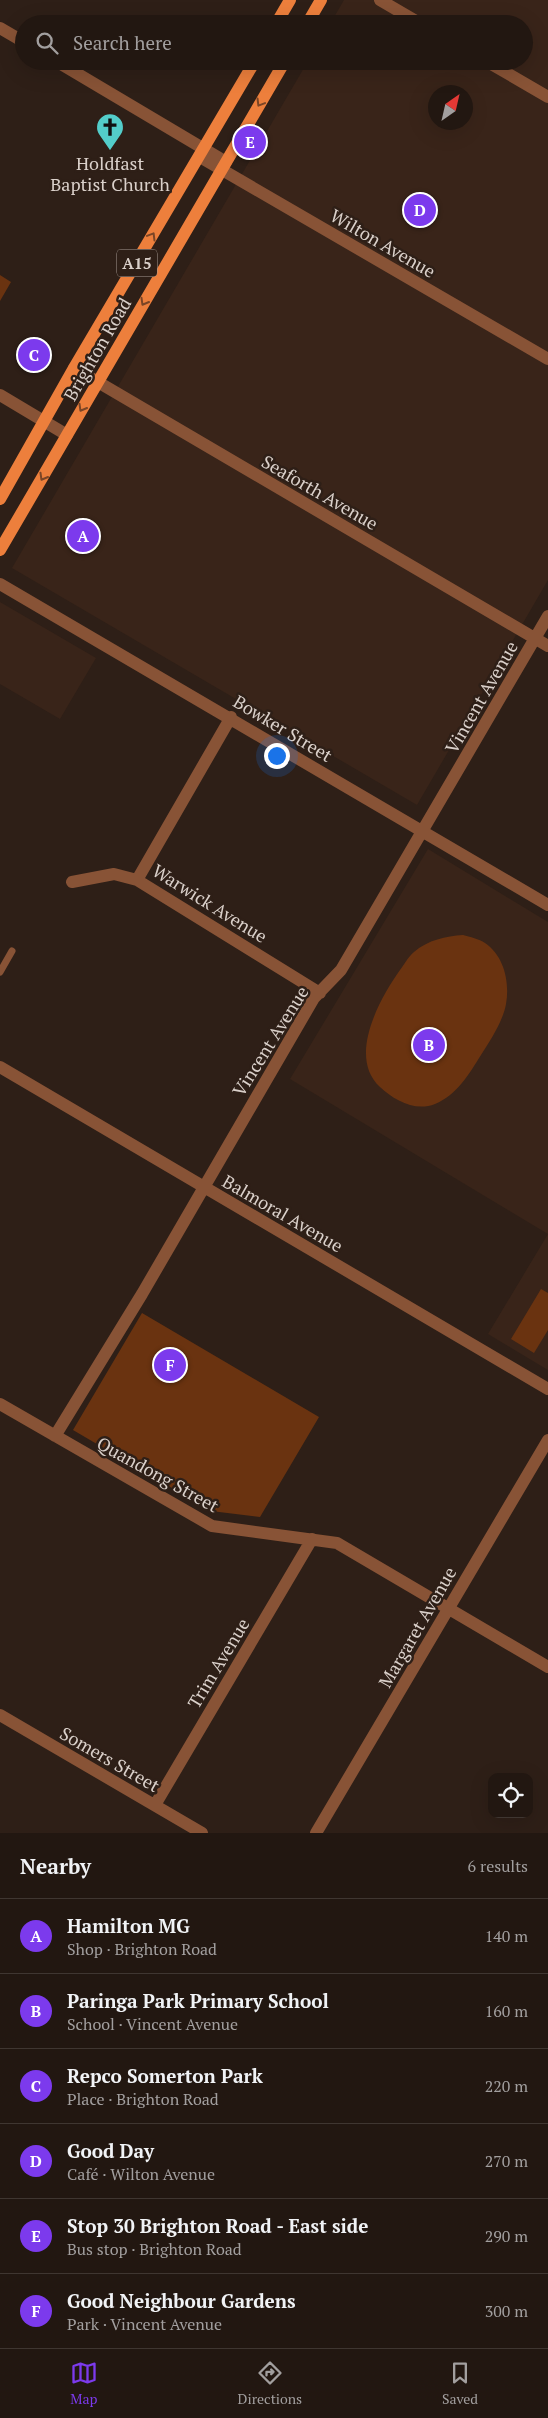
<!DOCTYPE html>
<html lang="en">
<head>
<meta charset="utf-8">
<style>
  :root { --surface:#221711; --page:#2a201a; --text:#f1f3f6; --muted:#a29f9f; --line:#3f3631; --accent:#7c3aed }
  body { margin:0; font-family:"PT Serif",serif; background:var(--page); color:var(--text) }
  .controls { position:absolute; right:15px; bottom:15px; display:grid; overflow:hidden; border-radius:10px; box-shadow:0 5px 20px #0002 }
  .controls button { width:45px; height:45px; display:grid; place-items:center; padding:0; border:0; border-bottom:1px solid var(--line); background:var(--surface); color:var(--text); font:25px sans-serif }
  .compass { position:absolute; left:428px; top:85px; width:45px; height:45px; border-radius:50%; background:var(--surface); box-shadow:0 5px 20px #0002; rotate:34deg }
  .you { position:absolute; left:276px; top:755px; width:18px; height:18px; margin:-12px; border:4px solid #fff; border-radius:50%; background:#1a73e8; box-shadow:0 0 0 8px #1a73e833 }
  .badge { display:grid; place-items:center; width:32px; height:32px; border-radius:50%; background:var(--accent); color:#fff; font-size:16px; font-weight:700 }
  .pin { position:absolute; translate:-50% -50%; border:2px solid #fff; box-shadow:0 1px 5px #0006 }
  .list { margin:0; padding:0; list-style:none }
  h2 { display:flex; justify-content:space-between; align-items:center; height:65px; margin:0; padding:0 20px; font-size:21px }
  h2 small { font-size:16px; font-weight:400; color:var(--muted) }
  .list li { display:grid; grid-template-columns:32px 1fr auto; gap:15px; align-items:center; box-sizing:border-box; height:75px; padding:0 20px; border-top:1px solid var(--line) }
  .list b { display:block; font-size:19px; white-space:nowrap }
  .list p { margin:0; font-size:16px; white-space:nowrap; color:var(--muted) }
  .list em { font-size:16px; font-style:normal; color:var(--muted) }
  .icon { flex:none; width:28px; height:28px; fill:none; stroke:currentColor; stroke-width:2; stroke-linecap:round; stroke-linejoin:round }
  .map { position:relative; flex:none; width:548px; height:1833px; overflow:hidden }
  .search { position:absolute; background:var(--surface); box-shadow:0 5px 20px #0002; left:15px; right:15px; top:15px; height:55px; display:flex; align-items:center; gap:12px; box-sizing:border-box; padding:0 18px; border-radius:28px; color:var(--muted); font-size:19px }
  .sheet { height:515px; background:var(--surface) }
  nav { display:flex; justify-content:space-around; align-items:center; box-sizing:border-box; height:70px; border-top:1px solid var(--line); background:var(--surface); font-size:14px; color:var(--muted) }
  nav a { display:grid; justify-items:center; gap:2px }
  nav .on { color:var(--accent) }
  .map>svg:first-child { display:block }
</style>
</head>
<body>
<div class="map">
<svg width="548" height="1833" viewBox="0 0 548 1833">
  <rect width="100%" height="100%" fill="#2e1f17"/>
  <!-- built -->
  <path fill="#392419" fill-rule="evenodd" d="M 344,0 L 548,0 L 548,580 L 417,805 L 12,568 L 308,61 L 524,61 L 524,24 L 330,24 ZM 436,92 L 466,92 L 466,122 L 436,122 Z
    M 0,602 L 96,658 L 60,719 L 0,684 Z
    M 428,849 L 548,922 L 548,1234 L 290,1079 Z
    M 548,1234 L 548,1370 L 488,1334 Z"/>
  <!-- green -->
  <path fill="#6a3310" d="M 0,275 L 11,282 L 0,301 Z
    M 463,935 C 470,937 479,939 485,943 C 504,956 510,982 506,1004 C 503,1021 490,1041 481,1055 C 469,1074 457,1095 435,1104 C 415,1112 394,1100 380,1087 C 347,1057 380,998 400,970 C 404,965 408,957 414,952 C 428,940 446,936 463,935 Z
    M 541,1289 L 548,1293 L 548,1330 L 534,1353 L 511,1339 Z
    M 142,1313 L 319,1417 L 260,1517 L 211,1511 L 73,1430 Z"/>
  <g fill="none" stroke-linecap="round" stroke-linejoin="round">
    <!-- service -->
    <path stroke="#885336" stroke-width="7" d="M 0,972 L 12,951"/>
    <!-- minor -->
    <path stroke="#885336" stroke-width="12" d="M 380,0 L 421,24
      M 0,28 L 24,42
      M 56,61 L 226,162
      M 486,61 L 548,97
      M 200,157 L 548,359
      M 74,368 L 548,646
      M 0,395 L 67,435
      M 0,584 L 548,905
      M 231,717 L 137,880 L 320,993
      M 72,882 L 114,874 L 137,880
      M 0,1067 L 548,1389
      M 0,1404 L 212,1526 L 337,1543 L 548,1667
      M 55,1436 L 142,1294 L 314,998 L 341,970 L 548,616
      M 0,1715 L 202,1833
      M 155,1805 L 312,1539
      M 316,1833 L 548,1440"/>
    <!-- primary -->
    <path stroke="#ed7f3c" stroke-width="12" d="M 276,24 L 290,0
      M 307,24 L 321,0
      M 0,499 L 74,368 L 255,61
      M 0,550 L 285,61"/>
  </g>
  <!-- one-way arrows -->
  <defs><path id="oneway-chevron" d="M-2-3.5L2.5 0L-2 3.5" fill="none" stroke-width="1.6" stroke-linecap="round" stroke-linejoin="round" transform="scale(1.25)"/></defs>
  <g stroke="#7a4526">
    <use href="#oneway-chevron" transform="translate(260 103) rotate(121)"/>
    <use href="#oneway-chevron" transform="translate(152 236) rotate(-59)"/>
    <use href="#oneway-chevron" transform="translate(144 302) rotate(120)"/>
    <use href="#oneway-chevron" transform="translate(82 408) rotate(120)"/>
    <use href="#oneway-chevron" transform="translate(43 477) rotate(120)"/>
  </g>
  <!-- icons -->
  <defs>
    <g id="church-pin" transform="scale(1.4375)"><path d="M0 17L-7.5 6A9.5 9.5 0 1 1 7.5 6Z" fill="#53cdca" stroke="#2e1f17"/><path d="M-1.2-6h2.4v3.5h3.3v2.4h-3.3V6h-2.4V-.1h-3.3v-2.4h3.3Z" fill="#111"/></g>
  </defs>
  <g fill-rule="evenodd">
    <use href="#church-pin" x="110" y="127"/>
  </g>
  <g text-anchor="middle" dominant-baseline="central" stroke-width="5" stroke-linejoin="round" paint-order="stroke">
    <!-- shield labels -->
    <rect fill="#2e1f17" stroke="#a69b94" stroke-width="1" x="117" y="249.5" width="40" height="27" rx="4"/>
    <g font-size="16" font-weight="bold" fill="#dad0ca">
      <text x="137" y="263">A15</text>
    </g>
    <!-- poi labels -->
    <g font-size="18" fill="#dad0ca" stroke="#2e1f17">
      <text x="110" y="163">Holdfast<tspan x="110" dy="21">Baptist Church</tspan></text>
    </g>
    <!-- street labels -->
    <g font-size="18" fill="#dad0ca" stroke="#2e1f17">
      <text transform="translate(383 243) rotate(30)">Wilton Avenue</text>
      <text transform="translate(97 349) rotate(-60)">Brighton Road</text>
      <text transform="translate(320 492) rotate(30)">Seaforth Avenue</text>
      <text transform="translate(481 697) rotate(-60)">Vincent Avenue</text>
      <text transform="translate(283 728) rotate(31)">Bowker Street</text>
      <text transform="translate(210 903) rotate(32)">Warwick Avenue</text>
      <text transform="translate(270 1041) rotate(-58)">Vincent Avenue</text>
      <text transform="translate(283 1213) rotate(30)">Balmoral Avenue</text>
      <text transform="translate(158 1474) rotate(29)">Quandong Street</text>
      <text transform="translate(417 1627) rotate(-60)">Margaret Avenue</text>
      <text transform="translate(218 1663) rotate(-59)">Trim Avenue</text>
      <text transform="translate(110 1759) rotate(30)">Somers Street</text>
    </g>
  </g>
</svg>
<div class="controls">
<button><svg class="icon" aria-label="locate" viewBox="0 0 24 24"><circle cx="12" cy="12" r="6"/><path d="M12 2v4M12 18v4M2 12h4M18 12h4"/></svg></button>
</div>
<svg class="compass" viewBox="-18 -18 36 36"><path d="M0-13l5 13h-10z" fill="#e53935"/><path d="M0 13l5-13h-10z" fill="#a29f9f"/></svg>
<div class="you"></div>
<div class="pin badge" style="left:83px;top:536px">A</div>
<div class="pin badge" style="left:429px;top:1045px">B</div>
<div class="pin badge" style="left:34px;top:355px">C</div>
<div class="pin badge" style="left:420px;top:210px">D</div>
<div class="pin badge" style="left:250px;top:142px">E</div>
<div class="pin badge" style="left:170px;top:1365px">F</div>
<div class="search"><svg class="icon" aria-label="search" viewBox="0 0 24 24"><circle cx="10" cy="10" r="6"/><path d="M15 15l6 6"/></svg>Search here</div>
</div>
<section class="sheet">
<h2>Nearby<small>6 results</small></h2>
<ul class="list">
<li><span class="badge">A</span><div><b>Hamilton MG</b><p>Shop · Brighton Road</p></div><em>140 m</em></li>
<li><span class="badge">B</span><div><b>Paringa Park Primary School</b><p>School · Vincent Avenue</p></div><em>160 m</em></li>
<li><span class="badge">C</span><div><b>Repco Somerton Park</b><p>Place · Brighton Road</p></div><em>220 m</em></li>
<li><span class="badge">D</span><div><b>Good Day</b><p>Café · Wilton Avenue</p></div><em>270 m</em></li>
<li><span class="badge">E</span><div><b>Stop 30 Brighton Road - East side</b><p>Bus stop · Brighton Road</p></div><em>290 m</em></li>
<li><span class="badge">F</span><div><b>Good Neighbour Gardens</b><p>Park · Vincent Avenue</p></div><em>300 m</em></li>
</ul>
</section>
<nav>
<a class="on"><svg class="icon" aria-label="map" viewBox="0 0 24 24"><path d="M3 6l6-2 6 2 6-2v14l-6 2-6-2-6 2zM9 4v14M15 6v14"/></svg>Map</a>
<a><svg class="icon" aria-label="directions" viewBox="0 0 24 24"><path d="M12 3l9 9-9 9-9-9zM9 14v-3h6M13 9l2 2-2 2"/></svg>Directions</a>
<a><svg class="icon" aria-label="saved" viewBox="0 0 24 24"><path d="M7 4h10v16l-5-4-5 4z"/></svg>Saved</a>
</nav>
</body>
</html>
